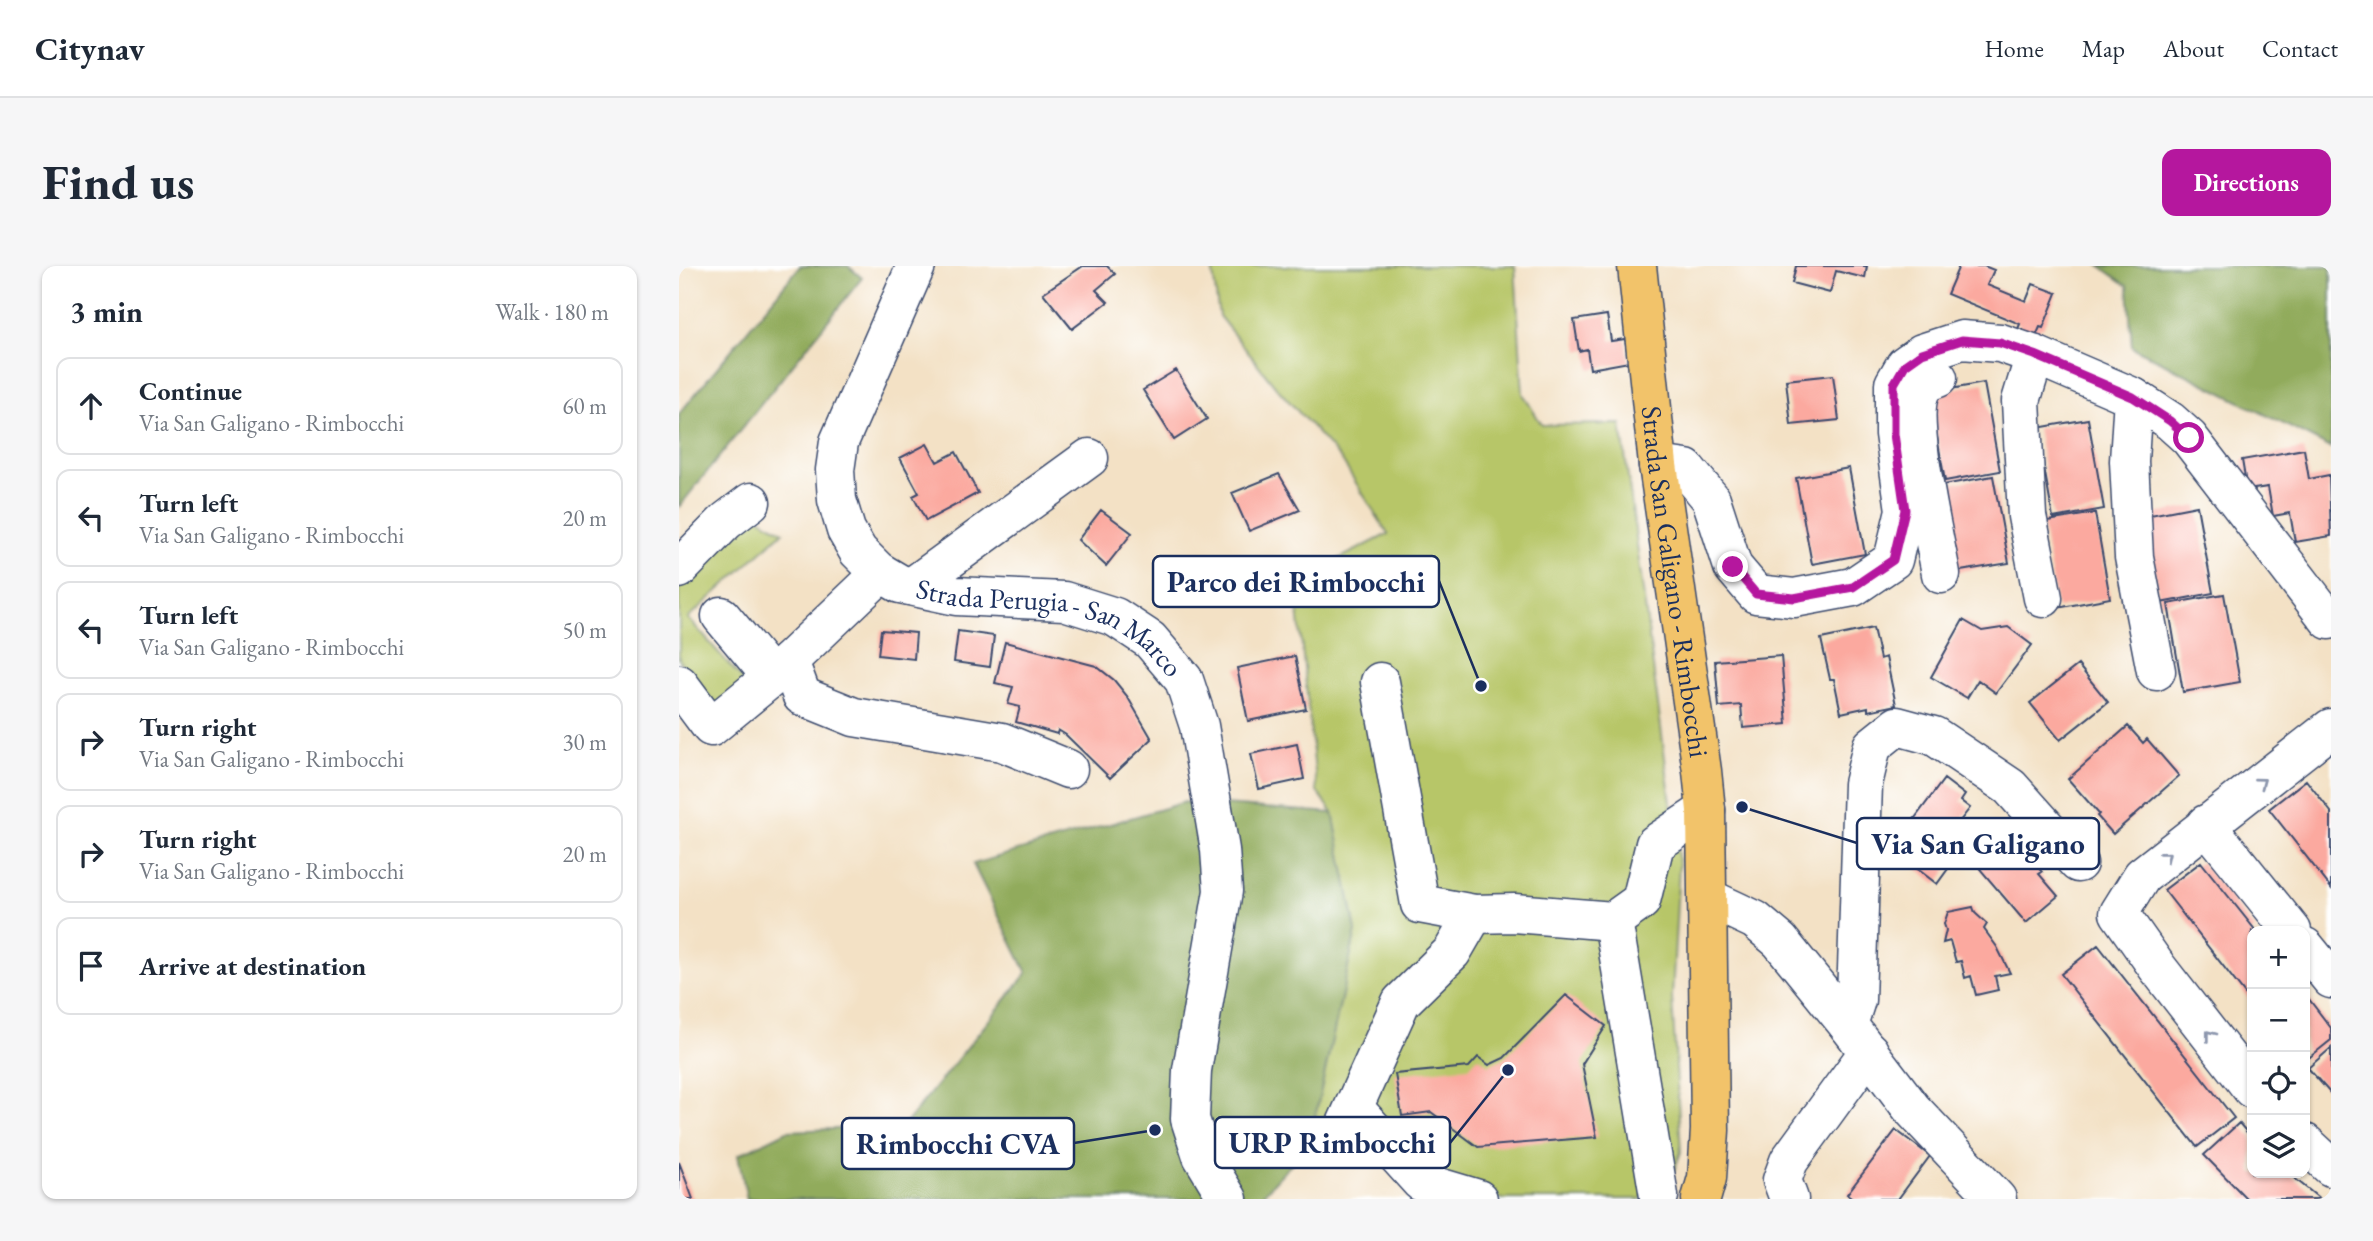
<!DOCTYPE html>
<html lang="en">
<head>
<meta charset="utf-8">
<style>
  :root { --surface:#fff; --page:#f6f6f7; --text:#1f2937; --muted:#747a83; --line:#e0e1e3; --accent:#b5179e }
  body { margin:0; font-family:"EB Garamond",serif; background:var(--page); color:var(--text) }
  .controls { position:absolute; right:21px; bottom:21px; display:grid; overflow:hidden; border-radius:14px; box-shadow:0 2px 5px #0004 }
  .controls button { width:63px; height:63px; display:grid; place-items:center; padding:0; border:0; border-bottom:2px solid var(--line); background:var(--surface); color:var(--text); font:35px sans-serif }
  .stop { position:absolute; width:21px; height:21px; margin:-16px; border:5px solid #b5179e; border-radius:50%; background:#fff }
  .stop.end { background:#b5179e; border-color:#fff; box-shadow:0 2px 7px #0008 }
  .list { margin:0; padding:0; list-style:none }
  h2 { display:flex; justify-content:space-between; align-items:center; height:91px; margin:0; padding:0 28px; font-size:30px }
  h2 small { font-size:23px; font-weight:400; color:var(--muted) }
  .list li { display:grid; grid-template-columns:46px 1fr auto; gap:21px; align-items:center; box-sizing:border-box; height:98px; margin:0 14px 14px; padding:0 14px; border:2px solid var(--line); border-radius:14px }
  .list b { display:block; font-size:26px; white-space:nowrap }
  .list p { margin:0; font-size:23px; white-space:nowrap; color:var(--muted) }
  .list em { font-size:23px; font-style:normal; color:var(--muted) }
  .icon { flex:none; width:38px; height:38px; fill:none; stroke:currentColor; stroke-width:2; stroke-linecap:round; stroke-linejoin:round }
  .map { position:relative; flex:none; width:1652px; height:933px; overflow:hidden; border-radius:14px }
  header { display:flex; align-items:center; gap:42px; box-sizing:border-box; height:98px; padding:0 35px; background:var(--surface); border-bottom:2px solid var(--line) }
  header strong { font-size:33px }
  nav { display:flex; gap:38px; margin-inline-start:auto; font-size:24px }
  .intro { display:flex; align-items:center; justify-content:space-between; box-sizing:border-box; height:168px; padding:0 42px }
  h1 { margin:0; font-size:49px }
  .button { padding:18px 32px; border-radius:14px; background:var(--accent); color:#fff; font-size:24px; font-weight:700 }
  main { display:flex; gap:42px; padding:0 42px }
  aside { flex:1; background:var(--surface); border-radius:14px; box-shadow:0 2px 5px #0004 }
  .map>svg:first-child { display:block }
</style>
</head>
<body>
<header>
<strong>Citynav</strong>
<nav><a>Home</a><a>Map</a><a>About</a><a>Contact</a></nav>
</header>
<div class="intro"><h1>Find us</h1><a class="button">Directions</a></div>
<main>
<aside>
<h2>3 min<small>Walk · 180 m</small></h2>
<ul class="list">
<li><svg class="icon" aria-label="ahead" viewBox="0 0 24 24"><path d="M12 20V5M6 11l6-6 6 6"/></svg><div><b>Continue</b><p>Via San Galigano - Rimbocchi</p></div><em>60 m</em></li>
<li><svg class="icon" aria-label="left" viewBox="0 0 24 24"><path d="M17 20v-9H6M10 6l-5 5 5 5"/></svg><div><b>Turn left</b><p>Via San Galigano - Rimbocchi</p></div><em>20 m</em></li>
<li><svg class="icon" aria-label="left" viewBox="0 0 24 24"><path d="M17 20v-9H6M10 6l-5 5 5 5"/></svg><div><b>Turn left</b><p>Via San Galigano - Rimbocchi</p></div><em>50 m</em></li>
<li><svg class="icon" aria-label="right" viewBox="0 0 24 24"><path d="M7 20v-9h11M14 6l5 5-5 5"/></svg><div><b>Turn right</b><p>Via San Galigano - Rimbocchi</p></div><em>30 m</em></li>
<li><svg class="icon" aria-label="right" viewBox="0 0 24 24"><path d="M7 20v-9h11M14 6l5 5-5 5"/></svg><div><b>Turn right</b><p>Via San Galigano - Rimbocchi</p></div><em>20 m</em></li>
<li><svg class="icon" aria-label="arrive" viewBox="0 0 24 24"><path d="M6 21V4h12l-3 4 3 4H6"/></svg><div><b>Arrive at destination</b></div></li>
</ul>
</aside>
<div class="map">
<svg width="1652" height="933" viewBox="0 0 1652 933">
  <rect width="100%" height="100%" fill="#fff"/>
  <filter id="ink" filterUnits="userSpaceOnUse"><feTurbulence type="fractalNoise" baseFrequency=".0143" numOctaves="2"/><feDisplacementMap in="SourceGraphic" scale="14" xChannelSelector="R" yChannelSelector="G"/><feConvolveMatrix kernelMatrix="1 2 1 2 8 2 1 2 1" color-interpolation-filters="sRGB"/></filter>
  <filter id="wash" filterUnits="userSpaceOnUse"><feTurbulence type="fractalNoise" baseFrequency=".00686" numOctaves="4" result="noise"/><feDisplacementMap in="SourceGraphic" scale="28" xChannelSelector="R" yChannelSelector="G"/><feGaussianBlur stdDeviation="1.57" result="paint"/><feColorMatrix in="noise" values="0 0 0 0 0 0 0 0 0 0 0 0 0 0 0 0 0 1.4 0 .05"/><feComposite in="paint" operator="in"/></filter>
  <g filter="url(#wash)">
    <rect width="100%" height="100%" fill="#f3e1c5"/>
    <!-- green -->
    <path fill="#b7c668" stroke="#697a63" stroke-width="2" d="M 533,0 L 836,0 L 844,128 L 863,159 L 942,158 L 1000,598 L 993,731 L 1002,886 L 991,915 L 961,933 L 824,933 L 630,878 L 677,665 L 654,547 L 638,525 L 616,315 L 709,268 L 662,193 L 597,121 L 540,50 Z
      M 77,250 L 104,266 L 9,352 L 70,421 L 34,451 L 0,393 L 0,321 Z"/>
    <!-- forest -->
    <path fill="#91ab5c" stroke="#566d5d" stroke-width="2" d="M 121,0 L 169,0 L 183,12 L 0,241 L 0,148 Z
      M 1421,0 L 1652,0 L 1652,182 L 1453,81 L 1449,20 Z
      M 506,536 L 654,547 L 677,665 L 630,878 L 580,933 L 68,933 L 59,889 L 108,865 L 225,860 L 348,707 L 294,598 Z"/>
    <g id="blocks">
      <!-- building -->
      <path fill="#fba99f" d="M 404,0 L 428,0 L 436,8 L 417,24 L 429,36 L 393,63 L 364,27 Z
        M 1117,0 L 1188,0 L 1186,12 L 1157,5 L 1151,27 L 1113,17 Z
        M 1280,0 L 1305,0 L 1315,4 L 1308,19 L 1347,35 L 1354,18 L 1378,27 L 1364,62 L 1361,61 L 1354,77 L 1336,70 L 1341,58 L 1268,28 Z
        M 928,49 L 932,75 L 946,73 L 950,96 L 911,103 L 908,83 L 900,85 L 895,54 Z
        M 497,104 L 528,153 L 495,174 L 464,124 Z
        M 1154,109 L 1160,154 L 1112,159 L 1107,114 Z
        M 1305,117 L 1321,205 L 1266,215 L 1250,127 Z
        M 1409,153 L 1425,243 L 1374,252 L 1358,162 Z
        M 248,178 L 258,196 L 277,186 L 299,227 L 247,255 L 234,230 L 240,227 L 221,192 Z
        M 1625,183 L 1630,213 L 1650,209 L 1652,270 L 1616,276 L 1611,247 L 1594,250 L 1589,221 L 1568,224 L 1563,194 Z
        M 1170,202 L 1186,288 L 1133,298 L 1117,212 Z
        M 600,208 L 621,244 L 570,265 L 553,227 Z
        M 1314,210 L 1330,297 L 1269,307 L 1253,221 Z
        M 1518,240 L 1534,327 L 1481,337 L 1466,250 Z
        M 422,244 L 453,267 L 427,300 L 399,274 Z
        M 1416,247 L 1431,332 L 1378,342 L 1363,256 Z
        M 1545,328 L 1561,416 L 1504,426 L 1489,338 Z
        M 1284,354 L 1303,365 L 1329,361 L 1353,379 L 1317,427 L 1299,414 L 1288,432 L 1252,411 Z
        M 1194,362 L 1201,393 L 1207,391 L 1217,439 L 1189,445 L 1189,441 L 1162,447 L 1155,413 L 1151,413 L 1142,373 Z
        M 202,364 L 237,367 L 235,393 L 199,389 Z
        M 279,365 L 315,370 L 311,401 L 275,396 Z
        M 326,376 L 417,400 L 435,414 L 448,430 L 473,473 L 431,512 L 387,469 L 379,464 L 378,468 L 337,456 L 341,441 L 329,438 L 334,421 L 316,417 Z
        M 616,390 L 627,443 L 569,455 L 558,402 Z
        M 1102,390 L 1108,458 L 1064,462 L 1062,439 L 1040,441 L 1036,395 Z
        M 1399,399 L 1429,436 L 1381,474 L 1351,437 Z
        M 1449,460 L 1464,477 L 1468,473 L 1500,510 L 1434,568 L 1418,550 L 1420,548 L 1389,513 Z
        M 618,478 L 625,513 L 580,523 L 572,488 Z
        M 1265,513 L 1286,529 L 1282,535 L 1291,542 L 1277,560 L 1292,571 L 1258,618 L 1236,601 L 1245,588 L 1222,571 Z
        M 1627,514 L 1652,546 L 1652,622 L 1590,543 Z
        M 1337,574 L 1363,606 L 1360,608 L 1379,630 L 1347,657 L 1301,603 Z
        M 1522,596 L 1577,665 L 1573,665 L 1573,737 L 1485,624 Z
        M 1294,641 L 1296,647 L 1308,658 L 1305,663 L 1318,681 L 1331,707 L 1316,710 L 1319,724 L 1297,729 L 1292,710 L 1286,712 L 1282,695 L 1277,696 L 1271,675 L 1264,677 L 1267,664 L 1265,658 L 1269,646 Z
        M 1419,679 L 1555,852 L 1518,881 L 1382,708 Z
        M 1626,728 L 1652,762 L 1652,774 L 1626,795 Z
        M 887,729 L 927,760 L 903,798 L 918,871 L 799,881 L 752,846 L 723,850 L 716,808 L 790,801 L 799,791 L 810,799 L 825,792 Z
        M 1652,782 L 1652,828 L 1629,802 Z
        M 1560,857 L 1573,872 L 1573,907 L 1609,907 L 1641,933 L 1568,933 L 1565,930 L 1525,889 Z
        M 1217,864 L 1251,890 L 1219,933 L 1175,933 L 1168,928 Z
        M 0,896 L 14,933 L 0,933 Z"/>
    </g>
  </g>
  <g filter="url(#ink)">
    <use href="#blocks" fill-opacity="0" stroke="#3b4a6d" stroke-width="2"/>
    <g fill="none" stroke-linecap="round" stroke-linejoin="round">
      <!-- minor casing -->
      <g stroke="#3b4a6d" stroke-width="41">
        <g id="minor">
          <path id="s1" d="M 237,0 L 160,176 L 156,204 L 158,234 L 167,264 L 179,285 L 199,305 L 221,318 L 277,330 L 385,335 L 436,351 L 471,374 L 505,414 L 520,460 L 541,584 L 544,625 L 513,804 L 511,853 L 523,890 L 549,933"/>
          <path d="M 1356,89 L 1342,135 L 1348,250 L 1364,332"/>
          <path d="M 1259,112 C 1251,115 1247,116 1242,124 C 1227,154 1256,271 1262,308"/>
          <path d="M 1454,131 L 1450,195 L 1455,291 L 1477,405"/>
          <path d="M 979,199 L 1007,203 L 1032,233 L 1054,301 L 1077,328 L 1115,332 L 1174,321 L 1214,294 L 1226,244 L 1215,168 L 1215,118 L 1226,99 L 1243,87 L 1283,74 L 1321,77 L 1356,89 L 1454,131 L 1491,155 L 1510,172 L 1650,354"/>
          <path d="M 0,303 L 47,255 L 72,236"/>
          <path d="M 234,320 L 410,192"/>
          <path d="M 42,350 L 93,411 L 202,307"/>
          <path d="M 110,395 L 123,430 L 175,451 L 323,476 L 389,503"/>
          <path d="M 701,416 L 741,638 L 795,648 L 835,647 L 934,655 L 962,635 L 976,578 L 1027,544"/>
          <path d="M 0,418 L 32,461 L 93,411"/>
          <path d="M 1527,558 L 1613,665"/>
          <path d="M 1029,632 L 1076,654 L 1101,675 L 1169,759"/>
          <path d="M 934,655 L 980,930"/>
          <path d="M 1626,681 L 1652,713"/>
          <path d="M 1573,823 L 1478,701 L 1440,647 L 1463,610 L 1652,462"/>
          <path d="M 675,842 L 742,916 L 799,933"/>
          <path d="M 662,869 L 722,736 L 773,686 L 795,648"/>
          <path d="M 1626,877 L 1652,901"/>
          <path d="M 1110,933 L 1103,914 L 1110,895 L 1190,785"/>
          <path d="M 1318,933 L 1233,843 L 1169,759 L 1177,734 L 1184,518 L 1193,480 L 1218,460 L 1255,470 L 1331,521 L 1399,597"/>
        </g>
      </g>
      <!-- major casing -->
      <g stroke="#3b4a6d" stroke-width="41">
        <g id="major">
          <path id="s2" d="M 958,0 L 979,199 L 1023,505 L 1027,544 L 1031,864 L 1028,912 L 1022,933"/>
        </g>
      </g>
      <!-- minor -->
      <use href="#minor" stroke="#fff" stroke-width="38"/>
      <!-- major -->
      <use href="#major" stroke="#f2c36a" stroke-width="38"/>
    </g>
    <!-- one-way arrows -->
    <defs><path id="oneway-chevron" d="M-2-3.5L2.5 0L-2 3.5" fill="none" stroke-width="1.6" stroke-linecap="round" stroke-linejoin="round" transform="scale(1.75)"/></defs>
    <g stroke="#8d97ae">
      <use href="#oneway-chevron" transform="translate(1582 516) rotate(-37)"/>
      <use href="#oneway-chevron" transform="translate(1487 590) rotate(-39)"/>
      <use href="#oneway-chevron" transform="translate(1531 769) rotate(-128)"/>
    </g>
  </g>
  <g fill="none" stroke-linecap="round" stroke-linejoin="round" filter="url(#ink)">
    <!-- route -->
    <path stroke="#b5179e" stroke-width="9" d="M 1054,301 L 1077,328 L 1115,332 L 1174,321 L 1214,294 L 1226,244 L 1215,168 L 1215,118 L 1226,99 L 1243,87 L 1283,74 L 1321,77 L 1356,89 L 1454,131 L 1491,155 L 1510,172"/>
  </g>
  <g text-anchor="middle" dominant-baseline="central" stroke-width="5" stroke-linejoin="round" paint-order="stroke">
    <!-- street labels -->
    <g font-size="28" fill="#1b2f5e" stroke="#fff">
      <text stroke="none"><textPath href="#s2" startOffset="318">Strada San Galigano - Rimbocchi</textPath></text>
      <text stroke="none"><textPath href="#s1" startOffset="520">Strada Perugia - San Marco</textPath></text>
    </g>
  </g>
  <!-- callouts -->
  <path fill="none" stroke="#1b2f5e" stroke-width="2.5" d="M802 420L760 315M1063 541L1178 577M829 804L771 877M476 864L395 877"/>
  <g fill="#1b2f5e" stroke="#fff" stroke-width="2.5">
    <circle cx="802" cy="420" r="7"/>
    <circle cx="1063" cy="541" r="7"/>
    <circle cx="829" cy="804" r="7"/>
    <circle cx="476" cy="864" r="7"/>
  </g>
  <g fill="#fff" stroke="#1b2f5e" stroke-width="2.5">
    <rect x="474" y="290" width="286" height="51" rx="7"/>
    <rect x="1178" y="552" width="242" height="51" rx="7"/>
    <rect x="536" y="851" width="235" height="51" rx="7"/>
    <rect x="163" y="852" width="232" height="51" rx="7"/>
  </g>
  <g font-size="30" text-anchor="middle" font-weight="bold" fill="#1b2f5e">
    <text x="617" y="326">Parco dei Rimbocchi</text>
    <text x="1299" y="588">Via San Galigano</text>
    <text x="653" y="887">URP Rimbocchi</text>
    <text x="279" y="888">Rimbocchi CVA</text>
  </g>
</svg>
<div class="controls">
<button>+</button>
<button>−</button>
<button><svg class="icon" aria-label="locate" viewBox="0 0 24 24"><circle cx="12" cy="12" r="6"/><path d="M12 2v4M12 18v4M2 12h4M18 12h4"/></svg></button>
<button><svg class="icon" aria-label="layers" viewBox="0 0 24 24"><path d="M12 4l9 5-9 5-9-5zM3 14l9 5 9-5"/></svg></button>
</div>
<div class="stop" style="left:1510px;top:172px"></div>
<div class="stop end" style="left:1054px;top:301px"></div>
</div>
</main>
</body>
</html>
